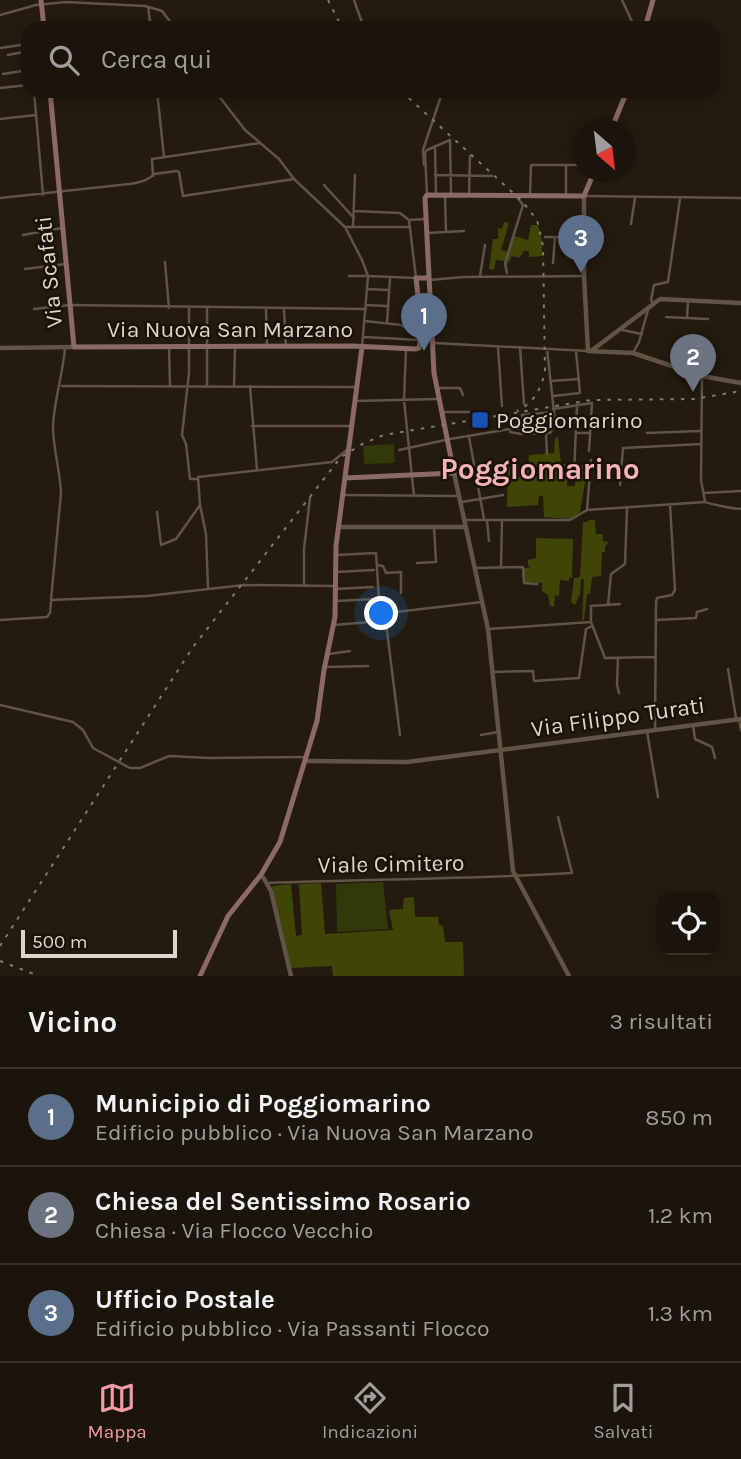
<!DOCTYPE html>
<html lang="it">
<head>
<meta charset="utf-8">
<style>
  :root { --surface:#1b140a; --page:#282118; --text:#f1f3f6; --muted:#a09e9c; --line:#39332b; --accent:#f49aa5 }
  body { margin:0; font-family:Karla,sans-serif; background:var(--page); color:var(--text) }
  .controls { position:absolute; right:21px; bottom:21px; display:grid; overflow:hidden; border-radius:14px; box-shadow:0 4px 10px #0003 }
  .controls button { width:63px; height:63px; display:grid; place-items:center; padding:0; border:0; border-bottom:2px solid var(--line); background:var(--surface); color:var(--text); font:35px sans-serif }
  .compass { position:absolute; left:573px; top:119px; width:63px; height:63px; border-radius:50%; background:var(--surface); box-shadow:0 4px 10px #0003; rotate:152deg }
  .scale { position:absolute; left:21px; bottom:18px; width:156px; box-sizing:border-box; padding-left:7px; border:4px solid #ddd6ce; border-top:0; font-size:19px; line-height:24px; white-space:nowrap; color:#ddd6ce; -webkit-text-stroke:5px #1b1206; paint-order:stroke }
  .you { position:absolute; left:382px; top:614px; width:24px; height:24px; margin:-18px; border:5px solid #fff; border-radius:50%; background:#1a73e8; box-shadow:0 0 0 10px #1a73e833 }
  .badge { display:grid; place-items:center; width:46px; height:46px; border-radius:50%; background:var(--accent); color:#fff; font-size:23px; font-weight:700 }
  .pin { position:absolute; translate:-50% -58px; filter:drop-shadow(0 2px 4px #0008) }
  .pin::after { content:''; position:absolute; top:37px; width:24px; height:21px; background:inherit; clip-path:polygon(0 0,100% 0,50% 100%) }
  .list { margin:0; padding:0; list-style:none }
  h2 { display:flex; justify-content:space-between; align-items:center; height:91px; margin:0; padding:0 28px; font-size:30px }
  h2 small { font-size:23px; font-weight:400; color:var(--muted) }
  .list li { display:grid; grid-template-columns:46px 1fr auto; gap:21px; align-items:center; box-sizing:border-box; height:98px; padding:0 28px; border-top:2px solid var(--line) }
  .list b { display:block; font-size:26px; white-space:nowrap }
  .list p { margin:0; font-size:23px; white-space:nowrap; color:var(--muted) }
  .list em { font-size:23px; font-style:normal; color:var(--muted) }
  .icon { flex:none; width:38px; height:38px; fill:none; stroke:currentColor; stroke-width:2; stroke-linecap:round; stroke-linejoin:round }
  .map { position:relative; flex:none; width:741px; height:976px; overflow:hidden }
  .search { position:absolute; background:var(--surface); box-shadow:0 4px 10px #0003; left:21px; right:21px; top:21px; height:77px; display:flex; align-items:center; gap:18px; box-sizing:border-box; padding:0 24px; border-radius:21px; color:var(--muted); font-size:26px }
  .sheet { height:385px; background:var(--surface) }
  nav { display:flex; justify-content:space-around; align-items:center; box-sizing:border-box; height:98px; border-top:2px solid var(--line); background:var(--surface); font-size:19px; color:var(--muted) }
  nav a { display:grid; justify-items:center; gap:4px }
  nav .on { color:var(--accent) }
  .map>svg:first-child { display:block }
</style>
</head>
<body>
<div class="map">
<svg width="741" height="976" viewBox="0 0 741 976">
  <rect width="100%" height="100%" fill="#241b0e"/>
  <!-- green -->
  <path fill="#323809" d="M 394,444 L 395,463 L 364,464 L 363,446 Z
    M 383,882 L 388,929 L 337,932 L 336,884 Z"/>
  <!-- forest -->
  <path fill="#3e4507" d="M 504,222 L 509,223 L 501,250 L 508,252 L 514,236 L 528,240 L 531,225 L 538,225 L 542,241 L 542,256 L 529,257 L 529,251 L 524,251 L 519,258 L 512,256 L 507,265 L 505,258 L 504,261 L 496,260 L 494,270 L 489,269 L 493,239 L 498,239 L 498,228 L 502,229 Z
    M 558,437 L 561,464 L 568,464 L 567,486 L 575,486 L 576,465 L 588,465 L 580,512 L 571,519 L 544,517 L 543,496 L 539,496 L 538,505 L 507,507 L 508,467 L 528,467 L 529,455 L 554,453 L 555,438 Z
    M 589,520 L 595,520 L 596,534 L 603,534 L 603,541 L 609,542 L 605,546 L 605,552 L 602,552 L 601,576 L 592,577 L 590,594 L 587,594 L 584,620 L 582,620 L 584,579 L 581,579 L 580,594 L 575,605 L 571,602 L 574,578 L 580,577 L 583,522 L 588,522 Z
    M 536,538 L 573,539 L 572,578 L 569,577 L 569,581 L 560,580 L 559,596 L 555,595 L 554,607 L 550,606 L 548,595 L 542,591 L 542,583 L 524,582 L 524,568 L 531,567 L 528,565 L 528,560 L 536,558 Z
    M 321,883 L 325,934 L 393,930 L 389,910 L 403,909 L 404,898 L 414,897 L 415,917 L 438,917 L 439,925 L 443,926 L 445,942 L 463,942 L 464,976 L 333,976 L 332,966 L 291,968 L 272,886 L 291,884 L 296,936 L 302,935 L 299,884 Z"/>
  <g fill="none" stroke-linecap="round" stroke-linejoin="round">
    <!-- minor -->
    <path stroke="#5f5445" stroke-width="2.5" d="M 354,0 L 364,28
      M 622,0 L 635,28
      M 149,7 L 162,11 L 175,28
      M 0,15 L 36,5 L 66,2 L 145,6 L 148,7 L 151,28
      M 0,48 L 28,44
      M 8,55 L 28,51
      M 3,74 L 28,70
      M 0,88 L 28,85
      M 34,91 L 43,195
      M 157,91 L 164,157
      M 215,91 L 245,130 L 279,159 L 294,179
      M 0,119 L 36,115
      M 435,146 L 436,195
      M 424,165 L 423,150 L 441,96 L 463,91
      M 435,175 L 492,176
      M 153,176 L 152,159 L 260,143
      M 324,185 L 354,218
      M 469,194 L 470,156
      M 427,195 L 425,153 L 427,150 L 450,140 L 451,194
      M 530,196 L 531,165 L 584,165
      M 566,196 L 566,166
      M 584,196 L 741,198
      M 445,197 L 446,232
      M 0,198 L 120,185 C 131,184 146,183 154,174 L 177,171 L 179,172 L 183,196 L 294,179 L 345,227 L 362,260 L 368,276 L 349,276
      M 354,211 L 400,213 L 409,220 L 416,278 L 368,276 L 362,347
      M 409,220 L 426,219
      M 631,224 L 635,198
      M 345,227 L 410,227
      M 353,227 L 355,175
      M 427,233 L 464,231
      M 23,235 L 62,228
      M 545,237 L 602,238
      M 165,262 L 169,308
      M 553,263 L 555,237
      M 25,269 L 66,264
      M 507,273 L 505,263 L 523,205 L 517,197
      M 480,276 L 485,245
      M 430,280 L 463,277 L 584,276
      M 367,289 L 388,290
      M 653,303 L 651,300 L 654,285 L 668,282 L 680,199
      M 366,305 L 387,306
      M 189,308 L 189,373 L 182,435 L 186,444 L 190,479 L 196,479
      M 34,309 L 70,305 L 366,309
      M 207,309 L 207,386
      M 266,309 L 267,344
      M 284,309 L 286,347
      M 666,317 L 687,318 L 688,301
      M 687,318 L 708,319
      M 365,321 L 401,325 L 421,336
      M 387,323 L 390,278
      M 622,330 L 642,334
      M 364,337 L 420,340
      M 435,343 L 588,351
      M 169,347 L 170,386
      M 498,347 L 502,406
      M 520,347 L 524,404
      M 65,348 C 63,374 54,400 53,426 C 53,449 60,470 61,493 L 51,600 L 147,596 L 244,585 L 335,586
      M 406,349 L 404,400 L 414,496
      M 633,353 L 639,342 L 648,310
      M 702,376 L 701,480 L 705,502
      M 551,381 L 579,379
      M 62,386 L 356,387
      M 234,386 L 235,348
      M 250,386 L 257,470
      M 437,388 L 460,388 L 463,395
      M 553,396 L 580,393 L 576,351
      M 354,401 L 438,399
      M 553,409 L 592,403 L 589,451
      M 441,412 L 469,412
      M 252,426 L 351,426
      M 510,432 L 521,434 L 550,433 L 555,425 L 554,412 L 522,415 L 524,429
      M 576,433 L 590,433
      M 647,433 L 700,431
      M 546,434 L 547,454
      M 469,437 L 484,519
      M 399,450 L 450,439 L 547,423 L 554,412 L 547,349
      M 574,474 L 577,405
      M 620,485 L 623,448 L 701,444
      M 704,493 L 741,491
      M 343,495 L 458,496
      M 462,502 L 503,495
      M 587,510 L 591,460
      M 157,512 L 161,545 L 176,539 L 200,505
      M 465,520 L 570,520 L 587,510 L 705,502 C 709,504 735,509 741,509
      M 487,520 L 489,541
      M 336,555 L 376,553 L 379,600
      M 417,563 L 436,562 L 434,527
      M 377,565 L 383,566 L 386,573 L 401,572 L 401,593
      M 475,568 L 523,567 L 524,583 L 537,584
      M 501,568 L 502,520
      M 335,572 L 374,570
      M 304,586 L 304,549 L 310,498
      M 208,588 L 206,534 L 200,505 L 198,477 L 332,462 L 348,449
      M 335,589 L 373,587
      M 336,601 L 375,599
      M 608,605 L 611,574 L 625,564 L 627,508
      M 0,620 L 47,617 L 50,613 L 51,602
      M 656,620 L 696,618 L 697,612 L 707,609
      M 591,622 L 591,606 L 620,604
      M 334,625 L 382,621
      M 488,629 L 591,622 L 605,658 L 655,657
      M 329,654 L 350,651
      M 618,658 L 617,685 L 619,693
      M 326,667 L 368,666
      M 728,669 L 736,718
      M 492,672 L 533,671 L 534,681 L 579,678 L 586,629 L 592,626
      M 0,705 L 73,722 L 83,730 L 93,748 L 130,768 L 140,768 L 169,756 L 210,758 L 306,757
      M 739,720 L 741,730
      M 693,725 L 695,739 L 712,747 L 715,758
      M 655,730 L 656,602 L 657,598 L 672,595 L 675,590 L 670,504
      M 647,731 L 658,797
      M 400,735 L 385,615 L 387,613 L 482,602
      M 481,735 L 498,732
      M 267,883 C 369,879 470,879 572,873 L 558,817"/>
    <!-- tertiary -->
    <path stroke="#5f5445" stroke-width="4.5" d="M 584,196 L 584,276 L 588,351 L 633,353 L 702,376 L 741,383
      M 0,348 L 74,347
      M 591,351 L 660,299 L 741,303
      M 454,473 L 488,629 L 513,871 L 569,976
      M 339,527 L 466,527
      M 307,761 L 407,762 L 741,719
      M 263,877 L 271,891 L 291,976"/>
    <!-- secondary -->
    <path stroke="#8b6965" stroke-width="5" d="M 41,0 L 44,28
      M 645,28 L 653,0
      M 50,91 L 74,347 L 353,346 L 416,349 L 419,348 L 422,332 L 416,278 L 429,278
      M 611,130 L 627,91
      M 345,478 L 454,473 L 434,373 L 425,198 L 427,195 L 584,196 L 594,172
      M 262,873 L 280,842 L 317,721 L 324,670 L 335,617 L 336,546 L 362,347
      M 200,976 L 228,916 L 260,876"/>
    <!-- rail -->
    <path stroke="#827a6f" stroke-width="2" stroke-dasharray="3.5 7" stroke-linecap="butt" d="M 328,0 L 342,28
      M 401,91 L 522,201 L 537,220 L 543,246 L 545,370 C 542,388 534,403 517,411
      M 0,946 L 193,647 L 341,457 L 364,443 L 384,435 L 591,400 L 694,399 L 741,391
      M 0,961 L 39,976"/>
  </g>
  <!-- markers -->
  <rect fill="#1a4fb4" stroke="#1b1206" stroke-width="2.5" x="471" y="411" width="18" height="18" rx="3.5"/>
  <g text-anchor="middle" dominant-baseline="central" stroke-width="5" stroke-linejoin="round" paint-order="stroke">
    <!-- street labels -->
    <g font-size="23" fill="#ddd6ce" stroke="#1b1206">
      <text transform="translate(49 272) rotate(-96)">Via Scafati</text>
      <text x="230" y="329">Via Nuova San Marzano</text>
      <text transform="translate(618 717) rotate(-8)">Via Filippo Turati</text>
      <text transform="translate(391 864) rotate(-1)">Viale Cimitero</text>
    </g>
    <!-- poi labels -->
    <g font-size="23" fill="#ddd6ce" stroke="#1b1206" text-anchor="start">
      <text x="496" y="420">Poggiomarino</text>
    </g>
    <!-- district labels -->
    <g font-size="30" font-weight="bold" fill="#f6b2b9" stroke="#1b1206">
      <text x="540" y="469">Poggiomarino</text>
    </g>
  </g>
</svg>
<div class="controls">
<button><svg class="icon" aria-label="locate" viewBox="0 0 24 24"><circle cx="12" cy="12" r="6"/><path d="M12 2v4M12 18v4M2 12h4M18 12h4"/></svg></button>
</div>
<svg class="compass" viewBox="-18 -18 36 36"><path d="M0-13l5 13h-10z" fill="#e53935"/><path d="M0 13l5-13h-10z" fill="#a09e9c"/></svg>
<div class="scale">500 m</div>
<div class="you"></div>
<div class="pin badge" style="left:424px;top:351px;background:#5c6f8a">1</div>
<div class="pin badge" style="left:693px;top:392px;background:#6b7280">2</div>
<div class="pin badge" style="left:581px;top:273px;background:#5c6f8a">3</div>
<div class="search"><svg class="icon" aria-label="search" viewBox="0 0 24 24"><circle cx="10" cy="10" r="6"/><path d="M15 15l6 6"/></svg>Cerca qui</div>
</div>
<section class="sheet">
<h2>Vicino<small>3 risultati</small></h2>
<ul class="list">
<li><span class="badge" style="background:#5c6f8a">1</span><div><b>Municipio di Poggiomarino</b><p>Edificio pubblico · Via Nuova San Marzano</p></div><em>850 m</em></li>
<li><span class="badge" style="background:#6b7280">2</span><div><b>Chiesa del Sentissimo Rosario</b><p>Chiesa · Via Flocco Vecchio</p></div><em>1.2 km</em></li>
<li><span class="badge" style="background:#5c6f8a">3</span><div><b>Ufficio Postale</b><p>Edificio pubblico · Via Passanti Flocco</p></div><em>1.3 km</em></li>
</ul>
</section>
<nav>
<a class="on"><svg class="icon" aria-label="map" viewBox="0 0 24 24"><path d="M3 6l6-2 6 2 6-2v14l-6 2-6-2-6 2zM9 4v14M15 6v14"/></svg>Mappa</a>
<a><svg class="icon" aria-label="directions" viewBox="0 0 24 24"><path d="M12 3l9 9-9 9-9-9zM9 14v-3h6M13 9l2 2-2 2"/></svg>Indicazioni</a>
<a><svg class="icon" aria-label="saved" viewBox="0 0 24 24"><path d="M7 4h10v16l-5-4-5 4z"/></svg>Salvati</a>
</nav>
</body>
</html>
